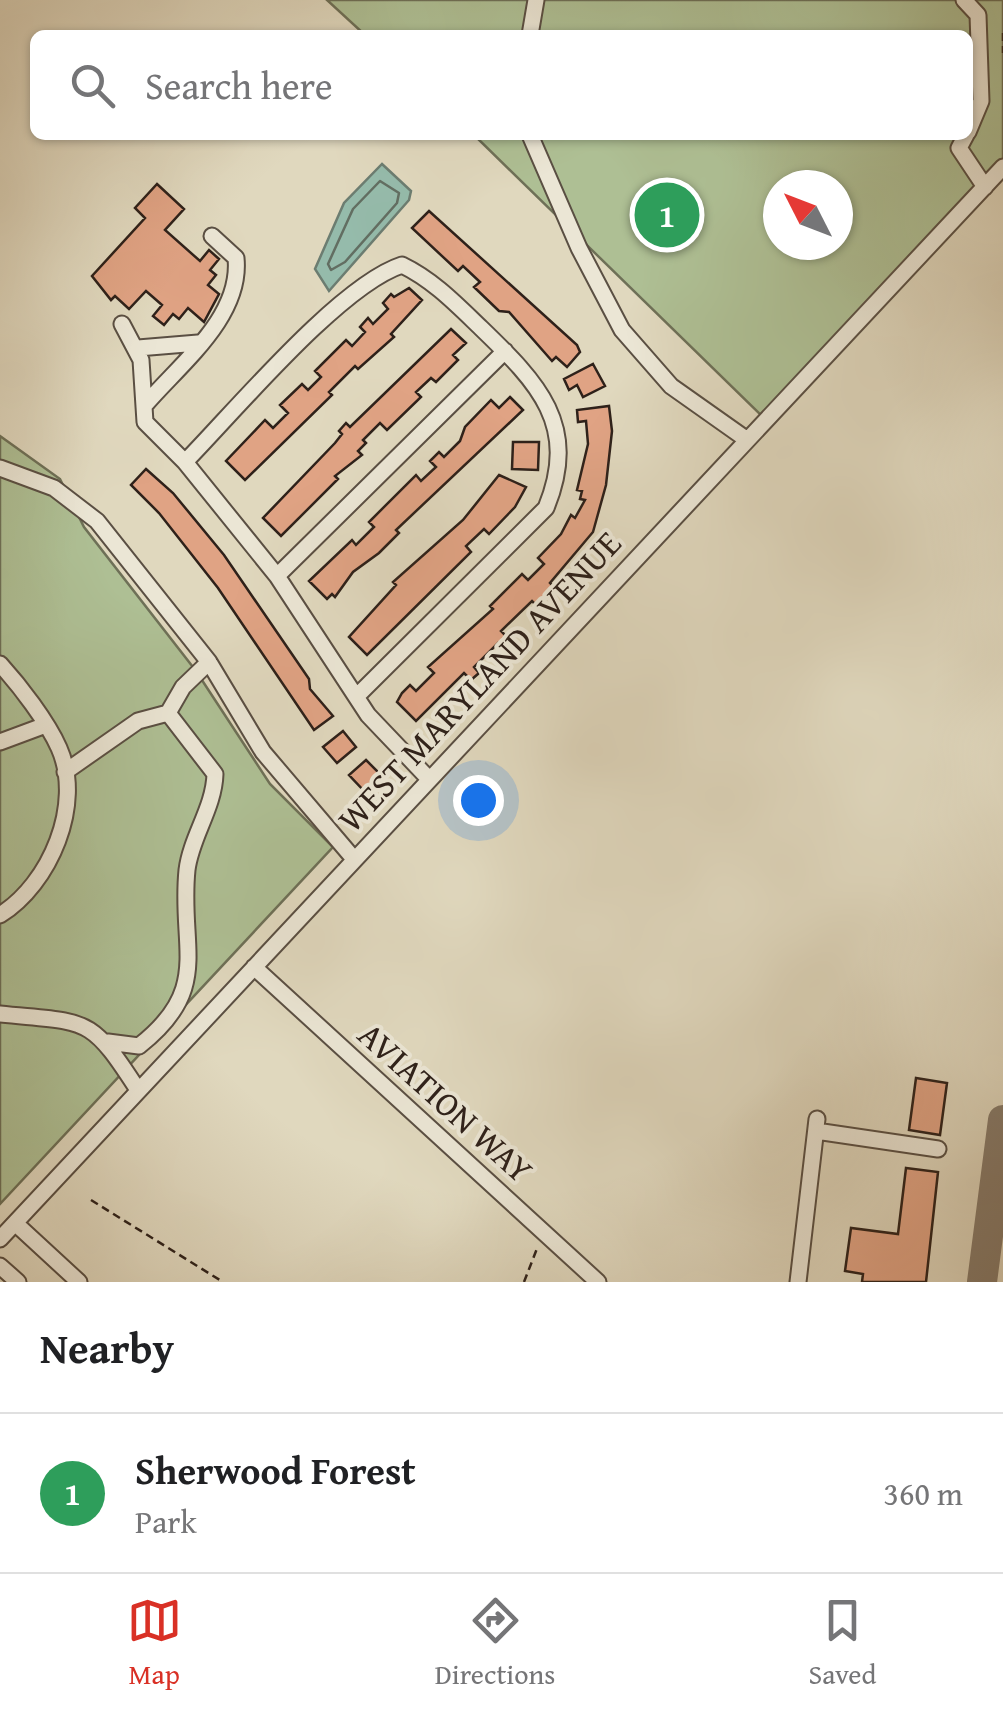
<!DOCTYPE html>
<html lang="en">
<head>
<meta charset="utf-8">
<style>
  :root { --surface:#fff; --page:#f2f2f2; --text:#202124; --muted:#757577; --line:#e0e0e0; --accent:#d93025 }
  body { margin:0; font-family:"Gentium Book Plus",serif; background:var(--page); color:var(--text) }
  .compass { position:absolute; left:763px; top:170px; width:90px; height:90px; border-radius:50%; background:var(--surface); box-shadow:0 2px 8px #0004; rotate:312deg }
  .you { position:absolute; left:478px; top:800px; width:35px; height:35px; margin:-25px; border:8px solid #fff; border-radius:50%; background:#1a73e8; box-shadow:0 0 0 15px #1a73e833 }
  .badge { display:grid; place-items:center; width:65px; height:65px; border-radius:50%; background:var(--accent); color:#fff; font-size:32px; font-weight:700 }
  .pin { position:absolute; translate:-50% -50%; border:5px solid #fff; box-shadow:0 2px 10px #0006 }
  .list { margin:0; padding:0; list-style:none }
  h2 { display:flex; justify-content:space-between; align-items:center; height:130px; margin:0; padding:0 40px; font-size:42px }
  h2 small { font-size:32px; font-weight:400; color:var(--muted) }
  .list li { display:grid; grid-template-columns:65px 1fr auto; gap:30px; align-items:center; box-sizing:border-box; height:160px; padding:0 40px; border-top:2px solid var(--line) }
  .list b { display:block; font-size:38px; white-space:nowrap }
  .list p { margin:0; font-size:32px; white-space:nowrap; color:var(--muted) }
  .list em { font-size:32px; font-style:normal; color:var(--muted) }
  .icon { flex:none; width:55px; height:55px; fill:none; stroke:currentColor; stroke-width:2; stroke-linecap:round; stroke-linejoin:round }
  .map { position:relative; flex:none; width:1003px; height:1282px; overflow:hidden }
  .search { position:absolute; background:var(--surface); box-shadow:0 2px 8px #0004; left:30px; right:30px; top:30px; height:110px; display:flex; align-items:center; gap:25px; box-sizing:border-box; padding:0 35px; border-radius:15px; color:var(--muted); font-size:38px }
  .sheet { height:290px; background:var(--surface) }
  nav { display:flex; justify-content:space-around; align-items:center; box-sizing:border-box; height:140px; border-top:2px solid var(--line); background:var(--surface); font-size:28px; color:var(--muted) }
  nav a { display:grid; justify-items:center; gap:5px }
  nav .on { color:var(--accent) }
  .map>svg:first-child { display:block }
</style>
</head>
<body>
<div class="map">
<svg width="1003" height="1282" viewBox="0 0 1003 1282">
  <rect width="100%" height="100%" fill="#e0d8be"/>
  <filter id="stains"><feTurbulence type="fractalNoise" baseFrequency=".002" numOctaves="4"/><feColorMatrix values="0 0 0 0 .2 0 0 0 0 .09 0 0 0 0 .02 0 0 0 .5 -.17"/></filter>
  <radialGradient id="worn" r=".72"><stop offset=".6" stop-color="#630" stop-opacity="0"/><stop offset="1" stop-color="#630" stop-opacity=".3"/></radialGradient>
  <!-- green -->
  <path fill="#aebf94" stroke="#6e7057" stroke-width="2.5" fill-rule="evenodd" d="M 327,0 L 1003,0 L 1003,167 L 765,419 L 474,135 L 968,135 L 968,35 L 365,35 ZM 778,185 L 838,185 L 838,245 L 778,245 Z
    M 0,436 L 60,479 L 84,527 L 196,671 L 270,784 L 333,847 L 0,1204 Z"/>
  <!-- water -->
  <path fill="#95bbab" stroke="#6c7d71" stroke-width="2.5" d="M 382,164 L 411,191 L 409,200 L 329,291 L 315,269 L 344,203 Z"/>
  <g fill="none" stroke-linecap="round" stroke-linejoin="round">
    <!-- shore -->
    <path stroke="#626e62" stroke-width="2.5" d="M 380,181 L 399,193 L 397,203 L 345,262 L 331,270 L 328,264 L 353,209 Z"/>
    <!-- taxiway -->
    <path stroke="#877c6c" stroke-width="30" d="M 982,1282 L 1003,1120"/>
  </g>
  <!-- building -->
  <path fill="#e0a384" stroke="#2e211a" stroke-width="2.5" d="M 157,184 L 184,209 L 165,230 L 200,261 L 209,250 L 219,259 L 210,270 L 216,275 L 208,285 L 219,294 L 204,322 L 188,308 L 179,319 L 173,314 L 164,325 L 153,316 L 162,305 L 146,291 L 129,309 L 115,296 L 111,300 L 92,276 L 145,218 L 135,208 Z
    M 429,211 L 577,345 L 580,352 L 567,367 L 556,357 L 552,361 L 509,312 L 499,311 L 474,287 L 480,282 L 463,266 L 458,271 L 412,228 Z
    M 409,288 L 422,300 L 391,334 L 394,337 L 358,369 L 355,366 L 329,392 L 332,395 L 245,480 L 226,461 L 265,420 L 273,428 L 288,413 L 280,405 L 302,384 L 308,390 L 321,377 L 315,371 L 346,340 L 352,346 L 365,332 L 360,327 L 368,318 L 373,324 L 388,309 L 383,303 L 391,294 L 394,297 Z
    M 451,329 L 466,343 L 453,355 L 458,360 L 436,382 L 431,378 L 416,392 L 421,397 L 387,430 L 380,423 L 363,440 L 366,443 L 358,451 L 362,455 L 335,476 L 338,479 L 281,536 L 263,518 L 335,443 L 342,434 L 339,431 L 346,423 L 350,427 Z
    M 593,364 L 605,386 L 583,397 L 577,385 L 569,390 L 564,379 Z
    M 510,397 L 523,410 L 396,530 L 399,533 L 379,553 L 353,572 L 335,597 L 332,594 L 327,599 L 309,581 L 352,540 L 356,545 L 374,527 L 369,522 L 416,475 L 421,481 L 436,467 L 430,461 L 439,452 L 444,457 L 460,441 L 465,427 L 491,400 L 499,408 Z
    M 609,406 L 612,431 L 606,485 L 593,532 L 550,583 L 555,588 L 537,606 L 532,601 L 501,631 L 510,640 L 503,648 L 498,643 L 474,667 L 479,673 L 471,680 L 464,673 L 416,721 L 397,702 L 402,693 L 410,685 L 416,691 L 434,673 L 428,667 L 493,609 L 490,606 L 522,574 L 528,580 L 544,564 L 538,558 L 561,534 L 571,515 L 575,518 L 585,500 L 580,499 L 582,491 L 577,490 L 588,444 L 586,421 L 578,422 L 577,410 Z
    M 513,442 L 539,442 L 538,470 L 512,469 Z
    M 146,469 L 173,493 L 224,555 L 309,679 L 310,689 L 333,716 L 314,730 L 218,588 L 159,513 L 131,485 Z
    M 499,475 L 526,487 L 515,507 L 489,534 L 484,529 L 466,546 L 471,552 L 367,655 L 349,637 L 396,585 L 393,582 L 463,520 Z
    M 343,731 L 356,747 L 337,763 L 323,747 Z
    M 366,760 L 383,777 L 366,793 L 349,775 Z
    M 916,1078 L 947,1083 L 940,1135 L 909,1130 Z
    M 906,1168 L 938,1172 L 926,1282 L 862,1282 L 863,1274 L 845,1271 L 851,1228 L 898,1234 Z"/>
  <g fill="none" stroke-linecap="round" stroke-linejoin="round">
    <!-- minor casing -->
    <g stroke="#5a4f43" stroke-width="19">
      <path id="minor" d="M 964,0 L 978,15 L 981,101 L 968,132
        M 530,35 L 536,0
        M 530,135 L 579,248 L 622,330 L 671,386 L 746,439
        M 966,135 L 959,148 L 985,187
        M 122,324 L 141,360 L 145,422 L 185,462 L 277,576 L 368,715 L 429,779
        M 138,348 L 198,343
        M 145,405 C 180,364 242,317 236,258 L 212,236
        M 185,462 C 235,411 340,285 402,265 C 433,280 456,304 481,328 C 538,383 580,425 546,508 L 357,696
        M 0,468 L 54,488 L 97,521 L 209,662 L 263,752 L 354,859
        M 277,576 L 505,351
        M 0,664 C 20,686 47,721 59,748 C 84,804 50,884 0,915
        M 0,742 L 43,726
        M 65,772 L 138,721 L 168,713 L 183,687 L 209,662
        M 254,967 L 598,1282
        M 0,1014 C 88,1023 89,1014 138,1090
        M 108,1042 L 139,1046 C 213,988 179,948 187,870 C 191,837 214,808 215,774 L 168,713
        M 816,1131 L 938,1149
        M 15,1223 L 79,1282
        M 0,1239 L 1003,167
        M 0,1266 L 18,1282
        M 798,1282 L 817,1119"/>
    </g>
    <!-- path -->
    <path stroke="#2e211a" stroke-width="2.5" stroke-dasharray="8 5" stroke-linecap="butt" d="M 1003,33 L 1003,53
      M 91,1200 L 223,1282
      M 524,1282 L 538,1246"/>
    <!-- minor -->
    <use href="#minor" stroke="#ebe6d5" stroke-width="15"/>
  </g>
  <g text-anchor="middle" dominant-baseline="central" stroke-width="8" stroke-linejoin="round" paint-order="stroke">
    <!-- street labels -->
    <g font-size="35" fill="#2e211a" stroke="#ebe6d5">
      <text transform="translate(479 681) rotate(-47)">WEST MARYLAND AVENUE</text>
      <text transform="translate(446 1102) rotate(42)">AVIATION WAY</text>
    </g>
  </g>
  <rect width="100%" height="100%" filter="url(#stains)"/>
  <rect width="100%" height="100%" fill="url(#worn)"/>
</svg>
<svg class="compass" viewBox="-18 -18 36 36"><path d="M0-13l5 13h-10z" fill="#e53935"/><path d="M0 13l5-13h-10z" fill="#757577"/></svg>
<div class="you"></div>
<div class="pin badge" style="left:667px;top:215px;background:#2e9e5b">1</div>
<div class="search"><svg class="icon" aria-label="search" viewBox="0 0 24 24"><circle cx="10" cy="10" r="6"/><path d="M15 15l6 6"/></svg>Search here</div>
</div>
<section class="sheet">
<h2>Nearby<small></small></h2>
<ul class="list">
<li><span class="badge" style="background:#2e9e5b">1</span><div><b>Sherwood Forest</b><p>Park</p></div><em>360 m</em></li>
</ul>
</section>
<nav>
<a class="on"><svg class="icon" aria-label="map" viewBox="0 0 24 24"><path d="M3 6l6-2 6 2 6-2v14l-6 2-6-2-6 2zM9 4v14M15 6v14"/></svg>Map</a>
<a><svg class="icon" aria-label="directions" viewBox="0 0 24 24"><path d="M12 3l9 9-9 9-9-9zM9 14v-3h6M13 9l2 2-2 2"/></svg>Directions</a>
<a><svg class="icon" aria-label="saved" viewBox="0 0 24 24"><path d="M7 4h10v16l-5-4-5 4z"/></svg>Saved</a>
</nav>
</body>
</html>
